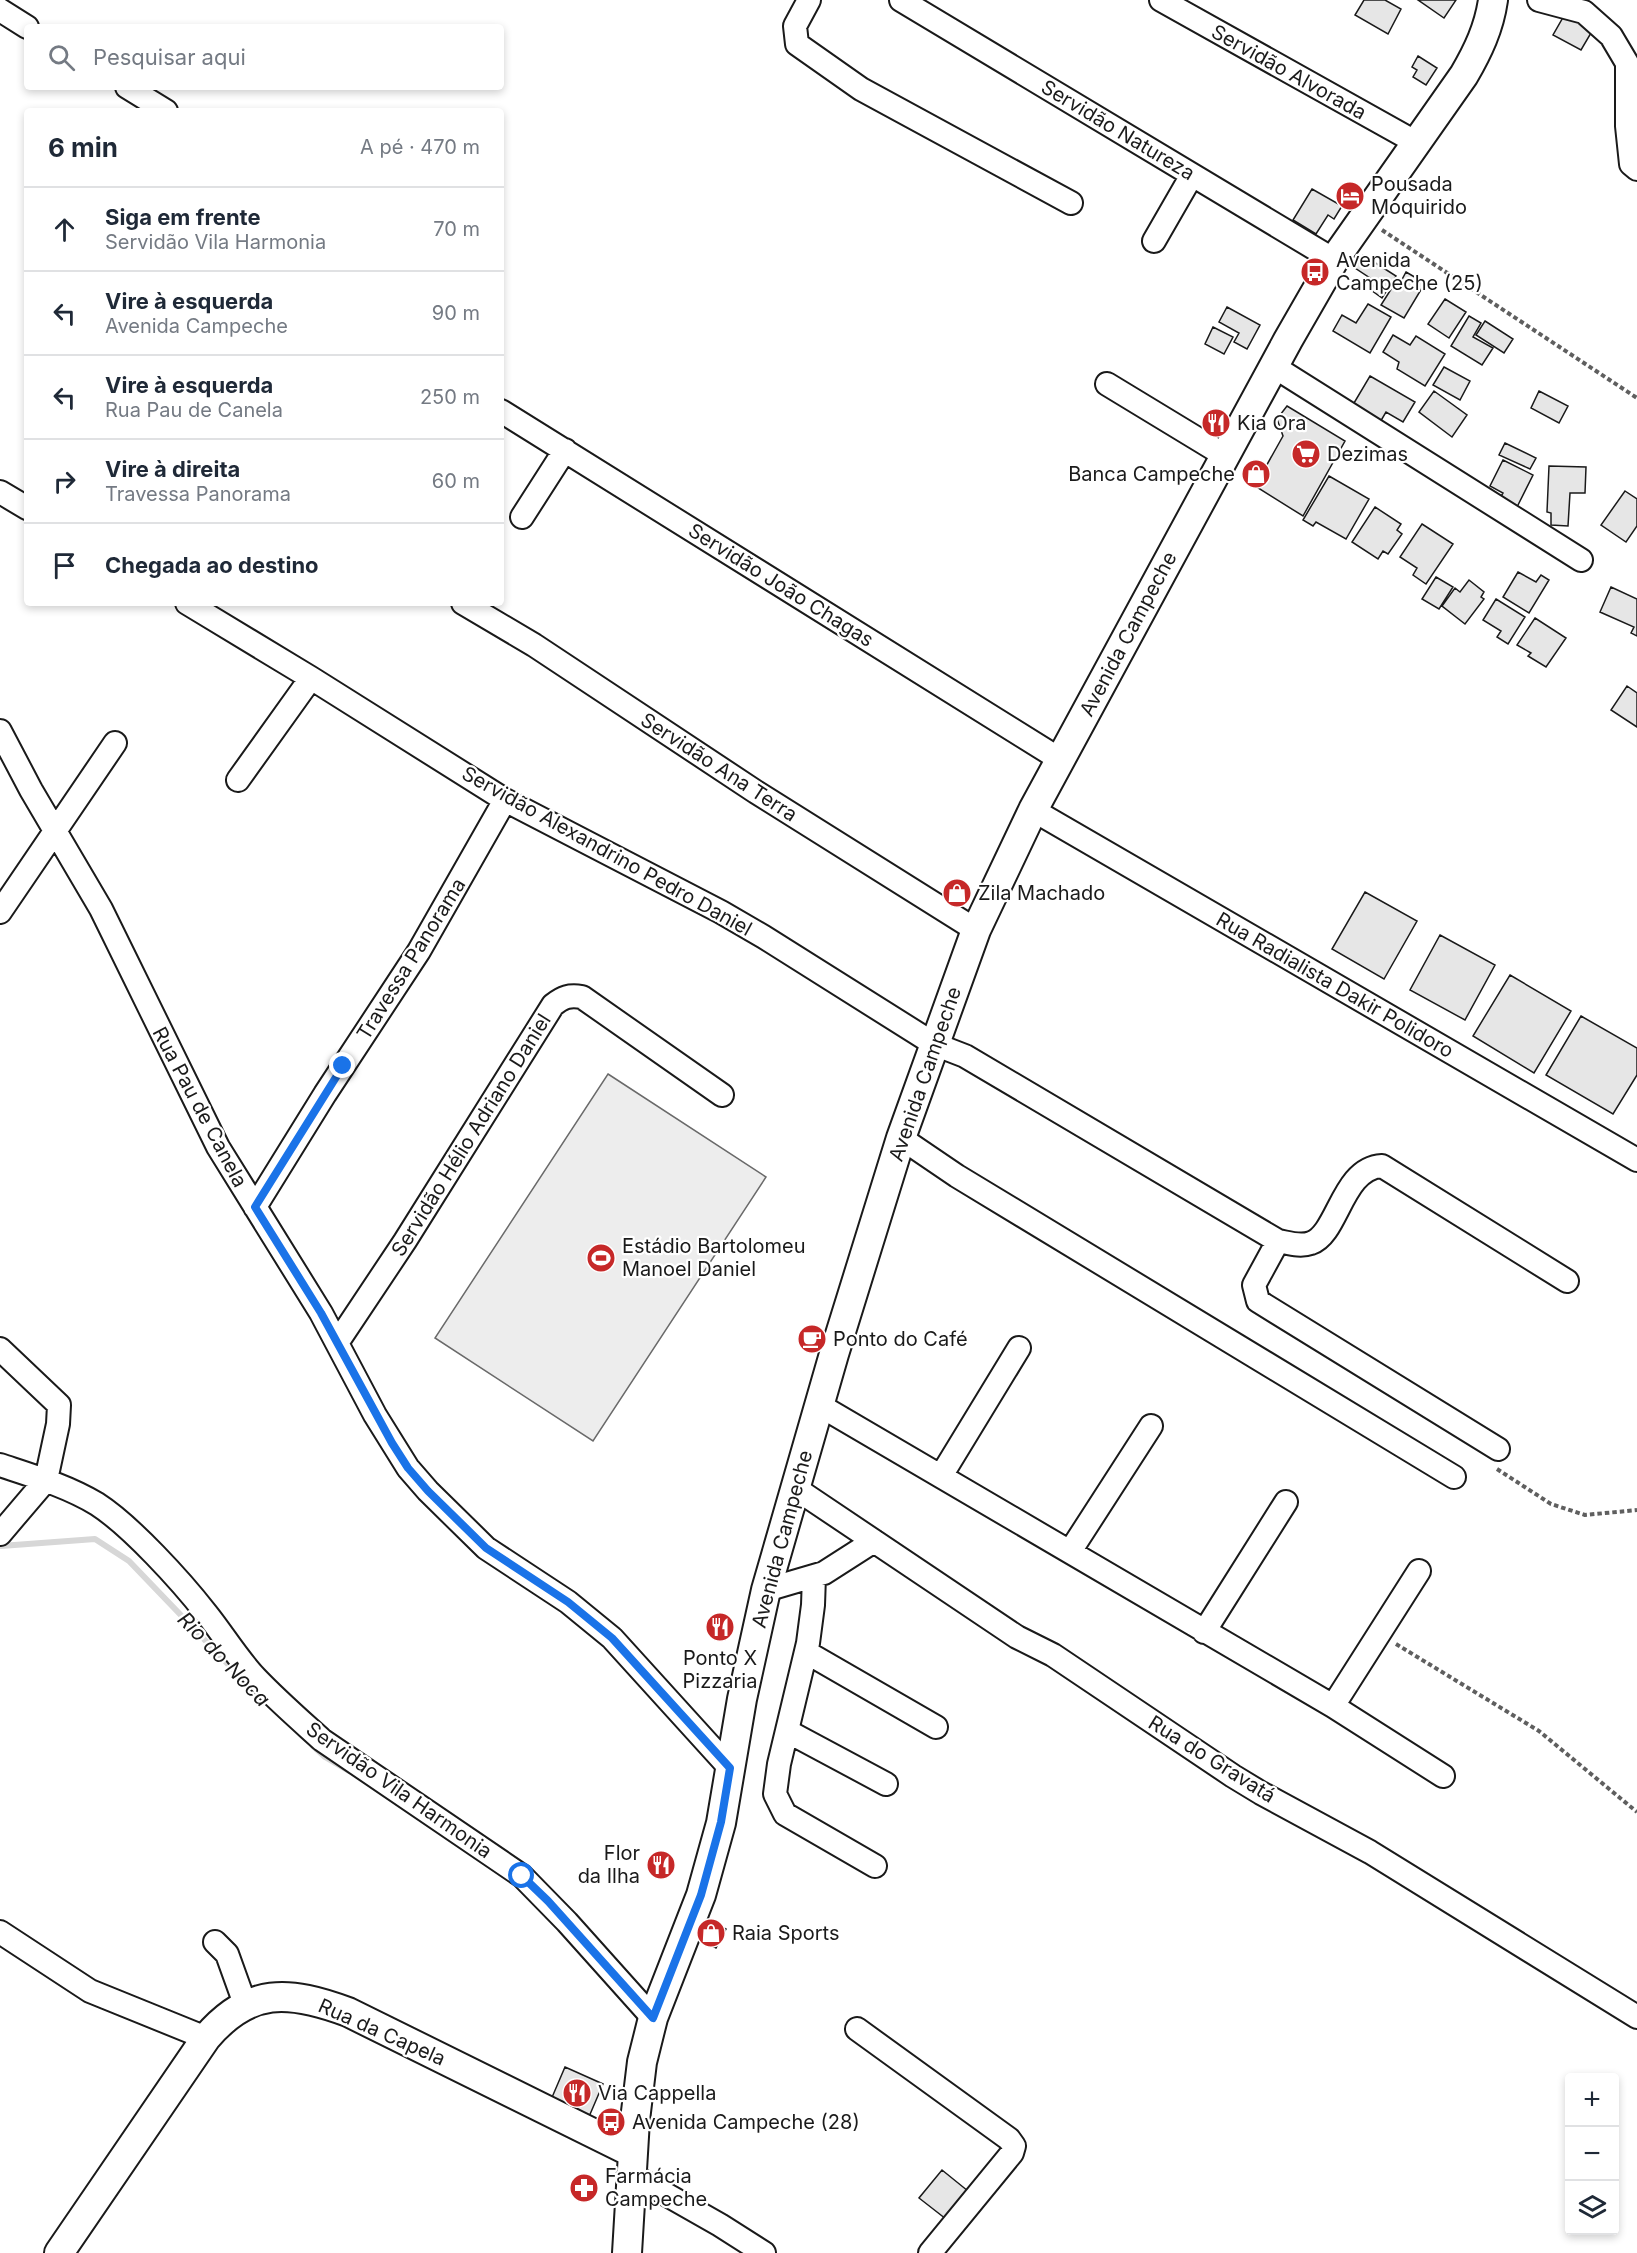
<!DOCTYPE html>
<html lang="pt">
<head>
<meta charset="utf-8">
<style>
  :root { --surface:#fff; --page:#f6f6f7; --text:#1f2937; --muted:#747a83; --line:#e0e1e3 }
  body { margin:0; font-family:Inter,sans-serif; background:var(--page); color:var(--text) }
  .controls { position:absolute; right:18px; bottom:18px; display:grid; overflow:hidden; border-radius:6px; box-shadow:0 3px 9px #0003 }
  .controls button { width:54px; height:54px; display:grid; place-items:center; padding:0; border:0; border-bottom:2px solid var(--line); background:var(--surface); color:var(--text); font:30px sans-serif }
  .stop { position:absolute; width:18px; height:18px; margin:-14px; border:4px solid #1a73e8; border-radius:50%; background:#fff }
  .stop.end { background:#1a73e8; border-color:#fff; box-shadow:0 2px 6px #0008 }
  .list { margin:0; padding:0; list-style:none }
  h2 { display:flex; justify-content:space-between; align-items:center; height:78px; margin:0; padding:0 24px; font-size:26px }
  h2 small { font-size:20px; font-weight:400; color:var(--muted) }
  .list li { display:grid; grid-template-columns:39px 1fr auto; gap:18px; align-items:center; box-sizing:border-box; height:84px; padding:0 24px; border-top:2px solid var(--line) }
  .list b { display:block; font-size:22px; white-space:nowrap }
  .list p { margin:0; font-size:20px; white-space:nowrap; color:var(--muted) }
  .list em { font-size:20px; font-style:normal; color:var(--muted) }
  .icon { flex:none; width:33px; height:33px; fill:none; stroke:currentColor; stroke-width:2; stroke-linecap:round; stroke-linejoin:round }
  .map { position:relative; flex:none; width:1637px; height:2253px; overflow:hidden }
  .search { position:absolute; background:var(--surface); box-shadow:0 3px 9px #0003; left:24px; top:24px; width:480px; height:66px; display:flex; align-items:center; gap:15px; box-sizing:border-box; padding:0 21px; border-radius:6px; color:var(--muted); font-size:22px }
  .panel { position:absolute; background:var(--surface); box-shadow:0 3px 9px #0003; left:24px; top:108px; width:480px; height:498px; border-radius:6px }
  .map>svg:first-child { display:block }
</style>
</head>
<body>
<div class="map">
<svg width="1637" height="2253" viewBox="0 0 1637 2253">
  <rect width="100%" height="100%" fill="#fff"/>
  <!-- green -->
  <path fill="#ededed" stroke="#6a6a6a" stroke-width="1.5" d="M 608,1074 L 766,1177 L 593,1441 L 435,1338 Z"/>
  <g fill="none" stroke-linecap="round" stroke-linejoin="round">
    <!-- stream -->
    <path stroke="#d7d7d7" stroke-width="6" d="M 1,1546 L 95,1539 L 129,1561 L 245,1682
      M 313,1746 L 325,1757 L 349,1771"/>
  </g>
  <!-- building -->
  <path fill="#e6e6e6" stroke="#1a1a1a" stroke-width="1.5" d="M 1364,0 L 1385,0 L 1401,9 L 1388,34 L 1355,15 Z
    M 1418,0 L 1456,0 L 1444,18 Z
    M 1573,0 L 1601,16 L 1581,50 L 1553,35 Z
    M 1418,56 L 1437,68 L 1426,85 L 1413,77 L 1417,70 L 1412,67 Z
    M 1312,189 L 1342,206 L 1334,219 L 1328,215 L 1316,234 L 1293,220 Z
    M 1363,255 L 1396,276 L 1382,298 L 1371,290 L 1376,282 L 1355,268 Z
    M 1406,272 L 1425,283 L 1404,318 L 1381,305 L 1395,283 L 1399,285 Z
    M 1445,299 L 1466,312 L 1449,338 L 1428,324 Z
    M 1368,304 L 1391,317 L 1370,353 L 1333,331 L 1342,315 L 1356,323 Z
    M 1227,307 L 1260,325 L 1247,349 L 1234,342 L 1239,333 L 1219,322 Z
    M 1469,316 L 1481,323 L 1473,337 L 1493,348 L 1482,365 L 1451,346 Z
    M 1485,321 L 1513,339 L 1504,353 L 1476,335 Z
    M 1213,327 L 1233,337 L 1224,354 L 1205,344 Z
    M 1393,335 L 1410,345 L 1416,336 L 1445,354 L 1425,386 L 1397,369 L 1399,362 L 1383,352 Z
    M 1444,367 L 1470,381 L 1460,400 L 1433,385 Z
    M 1370,376 L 1415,402 L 1403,422 L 1386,412 L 1379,424 L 1351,408 Z
    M 1434,391 L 1467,415 L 1452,437 L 1419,412 Z
    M 1539,391 L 1568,406 L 1559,423 L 1531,408 Z
    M 1287,406 L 1345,441 L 1303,516 L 1255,486 L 1283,436 L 1277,419 Z
    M 1505,443 L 1536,458 L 1530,469 L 1499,455 Z
    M 1503,460 L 1533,475 L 1517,507 L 1500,498 L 1503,493 L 1490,486 Z
    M 1257,462 L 1266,467 L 1255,486 L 1246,481 Z
    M 1549,466 L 1586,467 L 1585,493 L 1570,493 L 1568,526 L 1551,525 L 1551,513 L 1547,512 Z
    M 1329,476 L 1369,499 L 1346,539 L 1316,522 L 1313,526 L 1303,520 Z
    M 1625,491 L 1637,499 L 1637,526 L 1626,542 L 1601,525 Z
    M 1375,507 L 1401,524 L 1397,530 L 1402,534 L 1388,554 L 1383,551 L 1378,559 L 1352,542 Z
    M 1422,524 L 1453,544 L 1426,584 L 1413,575 L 1417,568 L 1400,557 Z
    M 1518,572 L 1536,582 L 1541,575 L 1549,580 L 1529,613 L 1503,597 Z
    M 1436,577 L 1453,587 L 1439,609 L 1422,599 Z
    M 1469,580 L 1484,592 L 1481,597 L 1484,599 L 1465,624 L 1442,606 L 1455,588 L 1460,592 Z
    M 1611,587 L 1637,599 L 1637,636 L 1631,633 L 1634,627 L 1600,612 Z
    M 1496,599 L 1525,617 L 1508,644 L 1497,637 L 1501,631 L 1483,620 Z
    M 1535,618 L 1566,638 L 1546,667 L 1528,656 L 1531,653 L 1517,645 Z
    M 1627,686 L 1637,693 L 1637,727 L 1611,710 Z
    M 1365,892 L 1417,921 L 1384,979 L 1332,949 Z
    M 1440,935 L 1495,965 L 1465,1020 L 1410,990 Z
    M 1510,975 L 1571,1011 L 1534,1073 L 1473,1036 Z
    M 1581,1016 L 1637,1048 L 1637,1075 L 1613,1114 L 1546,1075 Z
    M 706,1918 L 726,1929 L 716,1948 L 695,1937 Z
    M 565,2067 L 603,2084 L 588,2119 L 550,2102 Z
    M 942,2170 L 968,2191 L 946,2219 L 919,2198 Z"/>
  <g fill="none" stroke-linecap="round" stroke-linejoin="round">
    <!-- minor casing -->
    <g stroke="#1a1a1a" stroke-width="26">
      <path id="minor" d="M 809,0 L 795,26 L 797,44 L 861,89 L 1071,203
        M 901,0 L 1334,260
        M 1161,0 L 1417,143
        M 1539,0 L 1584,12 L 1611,36 L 1627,63 L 1627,126 L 1631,164 L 1637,169
        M 0,10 L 27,27
        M 127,87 L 166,111
        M 1154,241 L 1192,175
        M 1273,366 L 1581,560
        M 1107,384 L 1224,455
        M 501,411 L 1061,760
        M 0,492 L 27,508
        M 522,517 L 565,450
        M 187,603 L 311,678 L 505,800 L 721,912 L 764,937 L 934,1044 L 965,1056 L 1278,1241 L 1254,1285 L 1258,1301 L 1498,1449
        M 463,603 L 534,645 L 756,792 L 976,930
        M 0,731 L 31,790 L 101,909 L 218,1147 L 321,1313 L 375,1415 L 408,1468 L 428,1491 L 486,1548 L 568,1602 L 612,1638 L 730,1768
        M 238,780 L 311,678
        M 1033,810 L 1637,1160
        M 0,912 L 115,743
        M 901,1138 L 957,1176 L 1454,1477
        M 255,1207 L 325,1094 L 419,951 L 505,800
        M 1278,1241 C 1289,1243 1300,1247 1311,1243 C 1338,1234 1342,1168 1382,1166 L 1567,1281
        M 337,1343 L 405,1241 L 553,1005 C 563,997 569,995 582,997 L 722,1095
        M 0,1349 L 59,1405 L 58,1424 L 46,1480 L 0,1534
        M 819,1405 L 1333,1706 L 1443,1776
        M 0,1465 C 33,1476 67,1486 97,1504 C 131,1526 181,1581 206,1613 C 223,1634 237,1658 256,1678 C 277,1700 300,1720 322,1740 L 522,1876 L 567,1922 L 653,2018
        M 941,1476 L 1019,1348
        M 795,1488 L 1017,1637 L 1053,1655 L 1233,1776 L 1261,1793 L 1370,1852 L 1637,2017
        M 1071,1550 L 1151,1426
        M 814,1576 L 813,1605 L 808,1643 L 779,1764 L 775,1794 L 785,1814 L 875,1866
        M 766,1590 L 824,1573 L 874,1541
        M 1204,1632 L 1286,1502
        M 806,1652 L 936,1727
        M 1333,1706 L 1419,1571
        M 787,1731 L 886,1784
        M 0,1932 L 90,1991 L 206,2038
        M 215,1942 L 227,1954 L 245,2004
        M 857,2029 L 1009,2139 L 1014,2146 L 1012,2153 L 930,2253
        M 632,2175 L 720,2225 L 764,2253"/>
    </g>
    <!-- major casing -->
    <g stroke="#1a1a1a" stroke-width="32">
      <path id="major" d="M 59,2253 L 206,2038 C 249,1987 289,1990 348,2012 L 633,2153
        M 627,2253 L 635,2120 L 642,2062 L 653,2018 L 701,1895 L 721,1823 L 742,1699 L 766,1590 L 834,1354 L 901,1138 L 976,930 L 1033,810 L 1288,340 L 1334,260 L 1464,75 C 1478,51 1489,28 1493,0"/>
    </g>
    <!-- path -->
    <path stroke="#5f5f5f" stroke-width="4" stroke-dasharray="4.5 3" stroke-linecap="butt" d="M 1382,230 L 1637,398
      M 1497,1469 L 1551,1504 L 1585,1515 L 1637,1510
      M 1396,1644 L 1539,1731 L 1637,1812"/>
    <!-- minor -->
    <use href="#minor" stroke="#fff" stroke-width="22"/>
    <!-- major -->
    <use href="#major" stroke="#fff" stroke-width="28"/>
  </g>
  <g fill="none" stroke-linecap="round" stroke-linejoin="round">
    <!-- route -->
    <path stroke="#1a73e8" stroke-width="8" d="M 343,1066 L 255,1207 L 321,1313 L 392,1443 L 408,1468 L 428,1491 L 486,1548 L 568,1602 L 612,1638 L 730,1768 L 721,1822 L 701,1895 L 653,2018 L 548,1901 L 522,1876"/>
  </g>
  <!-- icons -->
  <defs>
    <g id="hotel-disc" transform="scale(1.5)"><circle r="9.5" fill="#c62828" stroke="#fff"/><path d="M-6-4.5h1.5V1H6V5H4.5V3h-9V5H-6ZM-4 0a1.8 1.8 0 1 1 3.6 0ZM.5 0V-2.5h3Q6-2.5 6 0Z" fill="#fff"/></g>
    <g id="bus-disc" transform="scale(1.5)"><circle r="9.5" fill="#c62828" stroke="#fff"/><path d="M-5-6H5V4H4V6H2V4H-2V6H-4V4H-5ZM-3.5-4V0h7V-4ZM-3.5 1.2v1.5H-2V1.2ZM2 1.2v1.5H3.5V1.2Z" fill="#fff"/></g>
    <g id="restaurant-disc" transform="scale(1.5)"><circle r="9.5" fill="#c62828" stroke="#fff"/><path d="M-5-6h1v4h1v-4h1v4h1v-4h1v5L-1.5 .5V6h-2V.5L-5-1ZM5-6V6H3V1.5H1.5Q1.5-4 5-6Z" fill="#fff"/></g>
    <g id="supermarket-disc" transform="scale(1.5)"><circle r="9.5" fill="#c62828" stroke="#fff"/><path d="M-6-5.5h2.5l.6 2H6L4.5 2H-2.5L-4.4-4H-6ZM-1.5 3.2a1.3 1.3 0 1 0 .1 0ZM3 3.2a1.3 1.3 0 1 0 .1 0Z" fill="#fff"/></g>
    <g id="shop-disc" transform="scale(1.5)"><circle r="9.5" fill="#c62828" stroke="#fff"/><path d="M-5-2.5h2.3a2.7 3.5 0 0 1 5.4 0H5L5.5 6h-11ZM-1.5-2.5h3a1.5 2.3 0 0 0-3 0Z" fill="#fff"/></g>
    <g id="stadium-disc" transform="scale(1.5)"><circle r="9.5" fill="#c62828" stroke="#fff"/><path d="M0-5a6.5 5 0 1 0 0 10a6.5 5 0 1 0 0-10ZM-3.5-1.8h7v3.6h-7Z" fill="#fff"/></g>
    <g id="cafe-disc" transform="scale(1.5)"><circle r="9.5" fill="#c62828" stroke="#fff"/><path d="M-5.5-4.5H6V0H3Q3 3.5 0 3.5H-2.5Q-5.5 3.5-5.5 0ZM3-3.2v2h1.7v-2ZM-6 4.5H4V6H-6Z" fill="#fff"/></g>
    <g id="pharmacy-disc" transform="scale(1.5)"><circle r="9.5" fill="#c62828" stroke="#fff"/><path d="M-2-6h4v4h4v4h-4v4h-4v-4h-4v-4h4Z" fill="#fff"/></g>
  </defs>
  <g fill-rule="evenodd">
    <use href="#hotel-disc" x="1350" y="196"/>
    <use href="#bus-disc" x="1315" y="272"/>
    <use href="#restaurant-disc" x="1216" y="423"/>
    <use href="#supermarket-disc" x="1306" y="454"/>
    <use href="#shop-disc" x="1256" y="474"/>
    <use href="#shop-disc" x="957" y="893"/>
    <use href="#stadium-disc" x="601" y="1258"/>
    <use href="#cafe-disc" x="812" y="1339"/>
    <use href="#restaurant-disc" x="720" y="1627"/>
    <use href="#restaurant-disc" x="661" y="1865"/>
    <use href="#shop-disc" x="711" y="1933"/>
    <use href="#restaurant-disc" x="577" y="2093"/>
    <use href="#bus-disc" x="611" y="2122"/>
    <use href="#pharmacy-disc" x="584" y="2188"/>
  </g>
  <g text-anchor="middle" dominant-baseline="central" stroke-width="4.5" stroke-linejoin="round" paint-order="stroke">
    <!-- street labels -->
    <g font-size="20" fill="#1a1a1a" stroke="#fff">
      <text transform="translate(1289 72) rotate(29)">Servidão Alvorada</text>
      <text transform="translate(1118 130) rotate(31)">Servidão Natureza</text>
      <text transform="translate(781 585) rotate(32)">Servidão João Chagas</text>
      <text transform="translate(1128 634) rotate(-62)">Avenida Campeche</text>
      <text transform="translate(719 767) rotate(33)">Servidão Ana Terra</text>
      <text transform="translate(607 851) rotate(29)">Servidão Alexandrino Pedro Daniel</text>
      <text transform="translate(411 959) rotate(-58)">Travessa Panorama</text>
      <text transform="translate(1335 985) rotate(30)">Rua Radialista Dakir Polidoro</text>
      <text transform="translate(925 1074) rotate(-71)">Avenida Campeche</text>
      <text transform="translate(200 1107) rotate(62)">Rua Pau de Canela</text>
      <text transform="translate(471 1135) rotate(-58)">Servidão Hélio Adriano Daniel</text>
      <text transform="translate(782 1539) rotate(-75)">Avenida Campeche</text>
      <text transform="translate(1212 1759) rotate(32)">Rua do Gravatá</text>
      <text transform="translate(399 1790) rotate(35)">Servidão Vila Harmonia</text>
      <text transform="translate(382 2032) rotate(24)">Rua da Capela</text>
    </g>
    <!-- poi labels -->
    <g font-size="20" fill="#1a1a1a" stroke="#fff" text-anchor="start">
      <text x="1371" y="184">Pousada<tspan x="1371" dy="23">Moquirido</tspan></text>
      <text x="1336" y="260">Avenida<tspan x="1336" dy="23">Campeche (25)</tspan></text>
      <text x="1237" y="423">Kia Ora</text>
      <text x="1327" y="454">Dezimas</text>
      <text x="1235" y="474" text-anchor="end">Banca Campeche</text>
      <text x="978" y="893">Zila Machado</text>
      <text x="622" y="1246">Estádio Bartolomeu<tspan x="622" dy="23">Manoel Daniel</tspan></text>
      <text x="833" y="1339">Ponto do Café</text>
      <text x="720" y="1658" text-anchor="middle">Ponto X<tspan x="720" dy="23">Pizzaria</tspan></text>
      <text x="640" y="1853" text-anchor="end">Flor<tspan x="640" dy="23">da Ilha</tspan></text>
      <text x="732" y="1933">Raia Sports</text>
      <text x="598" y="2093">Via Cappella</text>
      <text x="632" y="2122">Avenida Campeche (28)</text>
      <text x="605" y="2176">Farmácia<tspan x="605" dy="23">Campeche</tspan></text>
    </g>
    <!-- water labels -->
    <g font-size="21" font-style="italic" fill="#1a1a1a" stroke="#fff">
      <text transform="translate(224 1659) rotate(46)">Rio do Noca</text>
    </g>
  </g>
</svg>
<div class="controls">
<button>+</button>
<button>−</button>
<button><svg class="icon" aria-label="layers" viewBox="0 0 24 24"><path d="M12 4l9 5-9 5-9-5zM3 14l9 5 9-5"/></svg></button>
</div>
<div class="stop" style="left:522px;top:1876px"></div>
<div class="stop end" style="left:343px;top:1066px"></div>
<div class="search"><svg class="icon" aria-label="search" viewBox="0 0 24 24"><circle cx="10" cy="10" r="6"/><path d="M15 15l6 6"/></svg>Pesquisar aqui</div>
<section class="panel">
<h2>6 min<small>A pé · 470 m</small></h2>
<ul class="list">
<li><svg class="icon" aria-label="ahead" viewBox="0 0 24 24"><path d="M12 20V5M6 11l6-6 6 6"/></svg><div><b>Siga em frente</b><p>Servidão Vila Harmonia</p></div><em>70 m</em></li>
<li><svg class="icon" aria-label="left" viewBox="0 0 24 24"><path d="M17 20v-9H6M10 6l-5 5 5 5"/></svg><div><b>Vire à esquerda</b><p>Avenida Campeche</p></div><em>90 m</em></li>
<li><svg class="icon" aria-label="left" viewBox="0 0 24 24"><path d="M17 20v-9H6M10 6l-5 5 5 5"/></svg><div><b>Vire à esquerda</b><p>Rua Pau de Canela</p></div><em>250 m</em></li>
<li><svg class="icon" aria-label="right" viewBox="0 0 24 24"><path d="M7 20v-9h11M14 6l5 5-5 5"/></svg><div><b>Vire à direita</b><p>Travessa Panorama</p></div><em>60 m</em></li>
<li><svg class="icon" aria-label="arrive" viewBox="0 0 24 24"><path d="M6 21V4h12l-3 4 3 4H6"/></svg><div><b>Chegada ao destino</b></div></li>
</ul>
</section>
</div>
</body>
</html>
